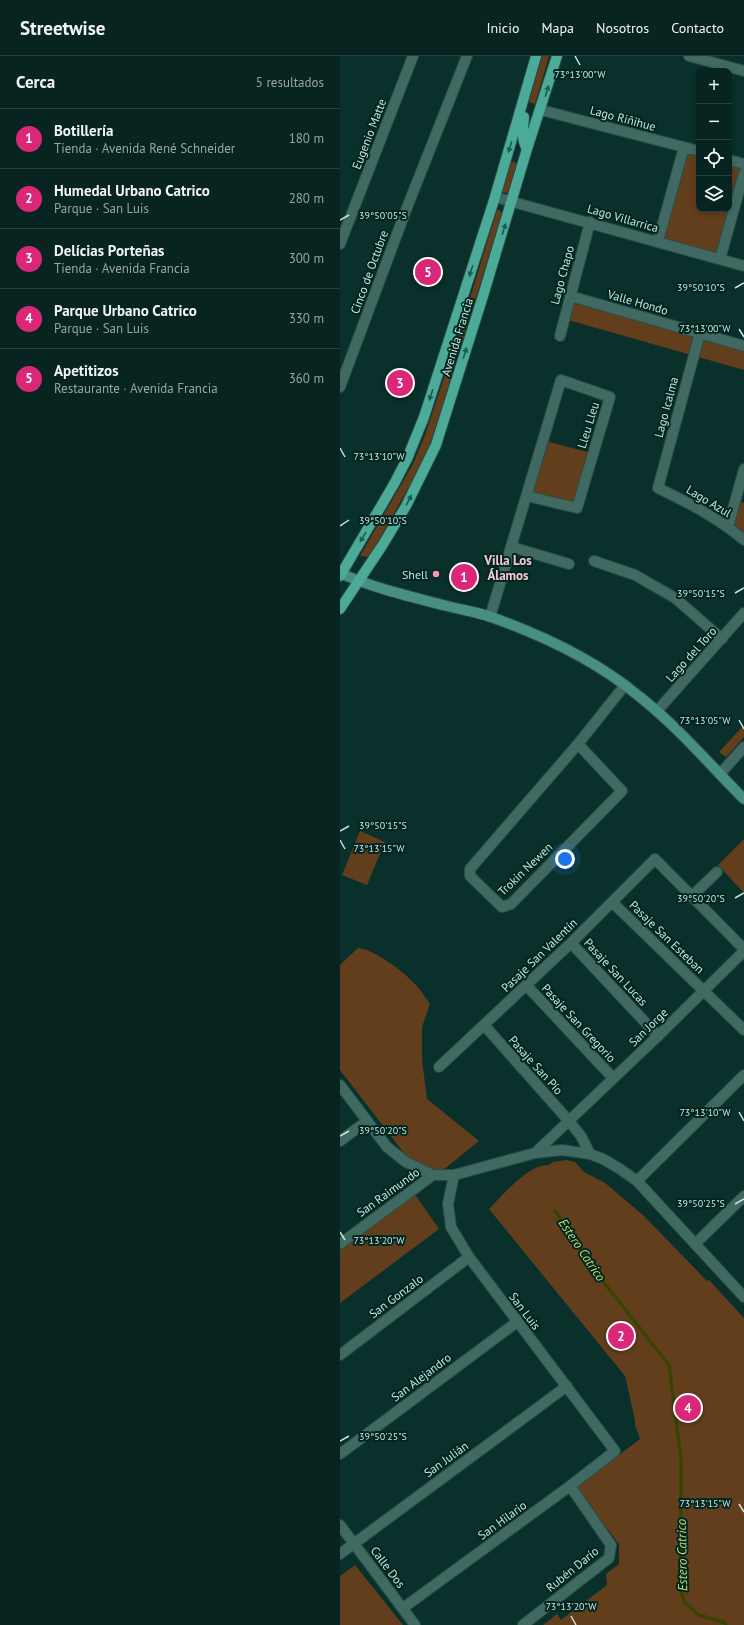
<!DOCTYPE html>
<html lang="es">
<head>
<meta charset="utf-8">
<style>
  :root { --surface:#072420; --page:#102c29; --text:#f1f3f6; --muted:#98a4a5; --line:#28413e; --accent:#db2777 }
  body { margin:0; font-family:"PT Sans",sans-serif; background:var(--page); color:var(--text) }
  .controls { position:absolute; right:12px; top:12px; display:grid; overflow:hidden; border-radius:8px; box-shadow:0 2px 6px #0003 }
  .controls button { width:36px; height:36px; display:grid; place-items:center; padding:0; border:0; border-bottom:1px solid var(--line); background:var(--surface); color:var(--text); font:20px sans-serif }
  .you { position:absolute; left:225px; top:803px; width:14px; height:14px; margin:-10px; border:3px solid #fff; border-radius:50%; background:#1a73e8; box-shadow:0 0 0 6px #1a73e833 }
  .badge { display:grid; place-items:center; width:26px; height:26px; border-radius:50%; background:var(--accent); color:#fff; font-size:13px; font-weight:700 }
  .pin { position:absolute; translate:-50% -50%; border:2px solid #fff; box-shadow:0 1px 4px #0006 }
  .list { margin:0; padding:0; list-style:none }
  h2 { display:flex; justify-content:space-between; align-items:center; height:52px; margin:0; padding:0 16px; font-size:17px }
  h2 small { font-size:13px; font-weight:400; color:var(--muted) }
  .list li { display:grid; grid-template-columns:26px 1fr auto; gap:12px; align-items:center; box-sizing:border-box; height:60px; padding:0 16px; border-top:1px solid var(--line) }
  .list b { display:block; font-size:15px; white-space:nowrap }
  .list p { margin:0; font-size:13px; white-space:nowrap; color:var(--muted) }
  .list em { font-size:13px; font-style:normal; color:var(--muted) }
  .icon { flex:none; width:22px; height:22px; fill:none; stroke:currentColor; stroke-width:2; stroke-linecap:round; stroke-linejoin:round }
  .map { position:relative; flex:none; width:404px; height:1569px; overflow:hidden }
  header { display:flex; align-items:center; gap:24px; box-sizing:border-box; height:56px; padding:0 20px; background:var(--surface); border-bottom:1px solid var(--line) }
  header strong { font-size:19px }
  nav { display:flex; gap:22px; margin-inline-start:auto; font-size:14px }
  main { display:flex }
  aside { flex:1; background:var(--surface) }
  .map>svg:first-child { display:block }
</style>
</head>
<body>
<header>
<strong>Streetwise</strong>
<nav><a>Inicio</a><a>Mapa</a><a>Nosotros</a><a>Contacto</a></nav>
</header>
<main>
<aside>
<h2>Cerca<small>5 resultados</small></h2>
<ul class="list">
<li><span class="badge">1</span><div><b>Botillería</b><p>Tienda · Avenida René Schneider</p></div><em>180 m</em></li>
<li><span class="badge">2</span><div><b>Humedal Urbano Catrico</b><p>Parque · San Luis</p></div><em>280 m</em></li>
<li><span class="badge">3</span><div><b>Delícias Porteñas</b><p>Tienda · Avenida Francia</p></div><em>300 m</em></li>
<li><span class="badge">4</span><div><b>Parque Urbano Catrico</b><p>Parque · San Luis</p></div><em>330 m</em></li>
<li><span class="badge">5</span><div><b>Apetitizos</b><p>Restaurante · Avenida Francia</p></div><em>360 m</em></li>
</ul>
</aside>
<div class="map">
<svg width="404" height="1569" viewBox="0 0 404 1569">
  <rect width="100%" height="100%" fill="#09302a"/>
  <!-- green -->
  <path fill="#633e1d" d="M 202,0 L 209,0 L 195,48 L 189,46 Z
    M 348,95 L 359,98 L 359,153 L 389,153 L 389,107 L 403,111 L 377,199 L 323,183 Z
    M 171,105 L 177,107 L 168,137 L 162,136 Z
    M 157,154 L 160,154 L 162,158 L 93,380 L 79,413 L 31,498 L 27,501 L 20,500 L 73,408 L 85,379 L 123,265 Z
    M 234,246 L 404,295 L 404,314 L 228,264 Z
    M 206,385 L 251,397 L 234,447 L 191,437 Z
    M 399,445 L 404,447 L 404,480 L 392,470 Z
    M 404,669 L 404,681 L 386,701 L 379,696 Z
    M 20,775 L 45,786 L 27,829 L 2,819 Z
    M 404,783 L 404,837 L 378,809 Z
    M 18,892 C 34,893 64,916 75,928 C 81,934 85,941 90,948 L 82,971 L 82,1004 L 87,1043 L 139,1085 L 87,1127 L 0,1014 L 0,909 Z
    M 226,1104 L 235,1106 L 244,1116 L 265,1127 L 304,1160 L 367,1225 L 369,1224 L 404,1262 L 404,1569 L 203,1569 L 217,1558 L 221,1564 L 267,1529 L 266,1518 L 279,1508 L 279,1488 L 236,1432 L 300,1383 L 295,1369 L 295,1364 L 285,1320 L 149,1153 C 163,1139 188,1108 209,1109 L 213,1106 Z
    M 70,1140 L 76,1140 L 99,1173 L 0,1247 L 0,1194 Z
    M 15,1509 L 63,1569 L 0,1569 L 0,1520 Z"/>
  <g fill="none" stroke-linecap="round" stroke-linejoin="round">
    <!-- stream -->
    <path stroke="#384400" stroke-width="3.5" d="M 215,1155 L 262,1224 L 329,1309 L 341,1403 L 341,1536 L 345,1547 L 359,1559 L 385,1567 L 386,1569"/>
    <!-- minor casing -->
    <g stroke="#284d47" stroke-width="12">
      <path id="minor" d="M 201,54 L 359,95
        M 389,104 L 404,108
        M 155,141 L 404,210
        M 318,185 L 344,91
        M 0,188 L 73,0
        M 380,203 L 404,117
        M 230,240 L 404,290
        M 360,277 L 318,432 C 349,447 378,462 404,484
        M 220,280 L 250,166
        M 0,331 L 66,154 L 127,0
        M 388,471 L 404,413
        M 172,491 L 229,508
        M 254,505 L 295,519 L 335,542 L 382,583
        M 150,561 L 221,324 L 270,341 L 237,452 L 187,440
        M 317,655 L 404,557
        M 238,688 L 282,735 L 171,848 L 162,851 L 130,820 L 130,813 L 238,688 L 285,629
        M 380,718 L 404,691
        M 352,840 L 377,816
        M 272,846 L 404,974
        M 231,887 L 318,980
        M 186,929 L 273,1022
        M 144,969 L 229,1065
        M 99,1011 L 231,887 L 315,803 L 404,893
        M 0,1085 L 27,1065
        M 297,1125 L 404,1019
        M 0,1188 L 93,1119
        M 355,1188 L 404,1140
        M 0,1299 L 129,1201
        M 0,1398 L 177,1266
        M 0,1469 L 75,1569
        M 0,1498 L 227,1330
        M 63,1552 L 230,1430 L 275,1395 L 129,1201 L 111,1171 L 108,1148 L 114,1119
        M 183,1569 L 269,1502 L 271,1489 L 230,1430"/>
    </g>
    <!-- tertiary casing -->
    <g stroke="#284d47" stroke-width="12">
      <path id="tertiary" d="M 349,0 L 404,15
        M 0,1029 L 47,1091 L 66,1106 L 93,1119 L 114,1119 L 195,1097 L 222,1094 L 250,1098 L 263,1103 L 280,1113 L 297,1125 L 404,1241
        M 229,1065 L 241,1080 L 250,1098
        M 195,1097 L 318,980 L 404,895"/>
    </g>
    <!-- secondary casing -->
    <g stroke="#284d47" stroke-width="12">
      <path id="secondary" d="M 0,517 C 33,532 72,541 107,550 C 122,554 137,556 151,561 C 205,580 257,605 300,641 C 338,671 370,709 404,743"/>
    </g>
    <!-- primary casing -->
    <g stroke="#284d47" stroke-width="12">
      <path id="primary" d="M 184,61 C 183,72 181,83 187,93
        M 0,520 L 54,428 L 67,403 L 84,361 L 155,141 L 196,0
        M 0,553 L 42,490 L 66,450 L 96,389 L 143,240 L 187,93 L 217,0"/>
    </g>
    <!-- minor -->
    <use href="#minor" stroke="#406a61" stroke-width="10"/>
    <!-- tertiary -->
    <use href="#tertiary" stroke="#406a61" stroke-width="10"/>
    <!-- secondary -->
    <use href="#secondary" stroke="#488e81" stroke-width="10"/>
    <!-- primary -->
    <use href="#primary" stroke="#4caa99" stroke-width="10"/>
  </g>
  <!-- one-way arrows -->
  <defs><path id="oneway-solid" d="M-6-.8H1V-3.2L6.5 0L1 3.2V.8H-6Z"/></defs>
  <g fill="#1e5b50">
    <use href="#oneway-solid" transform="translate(207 35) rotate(-73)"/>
    <use href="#oneway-solid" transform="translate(170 91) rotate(107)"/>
    <use href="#oneway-solid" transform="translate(164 173) rotate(-73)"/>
    <use href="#oneway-solid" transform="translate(131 215) rotate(108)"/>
    <use href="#oneway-solid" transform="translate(125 297) rotate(-73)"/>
    <use href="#oneway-solid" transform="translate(91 339) rotate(108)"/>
    <use href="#oneway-solid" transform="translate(69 444) rotate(-63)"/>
    <use href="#oneway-solid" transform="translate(23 481) rotate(121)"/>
  </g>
  <!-- ticks -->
  <path fill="none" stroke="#cae3dd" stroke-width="1.5" d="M 235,0 L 240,9M 0,164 L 9,159M 395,232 L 404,227M 399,273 L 404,281M 0,392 L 5,401M 0,470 L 9,464M 395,537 L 404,532M 399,664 L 404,673M 0,775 L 9,770M 0,784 L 5,793M 395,842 L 404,837M 399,1056 L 404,1065M 0,1080 L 9,1075M 395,1148 L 404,1143M 0,1176 L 5,1184M 0,1385 L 9,1380M 399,1448 L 404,1456M 231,1560 L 236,1569"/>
  <!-- markers -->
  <circle fill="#f09ab5" stroke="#002620" stroke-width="1.5" cx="96" cy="518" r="4"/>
  <g text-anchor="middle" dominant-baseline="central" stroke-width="4" stroke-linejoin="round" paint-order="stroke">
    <!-- street labels -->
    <g font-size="12" fill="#cae3dd" stroke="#002620">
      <text transform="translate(283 62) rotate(15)">Lago Riñihue</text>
      <text transform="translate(29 78) rotate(-69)">Eugenio Matte</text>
      <text transform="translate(283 162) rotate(16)">Lago Villarrica</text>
      <text transform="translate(29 216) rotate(-70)">Cinco de Octubre</text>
      <text transform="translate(222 219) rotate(-75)">Lago Chapo</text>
      <text transform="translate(298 246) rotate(16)">Valle Hondo</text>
      <text transform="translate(117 281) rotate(-73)">Avenida Francia</text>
      <text transform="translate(326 351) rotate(-75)">Lago Icalma</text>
      <text transform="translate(248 369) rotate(-73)">Lleu Lleu</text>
      <text transform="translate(369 445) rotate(31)">Lago Azul</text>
      <text transform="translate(351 598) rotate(-48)">Lago del Toro</text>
      <text transform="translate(185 813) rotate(-44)">Trokin Newen</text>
      <text transform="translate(327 881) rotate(44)">Pasaje San Esteban</text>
      <text transform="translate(199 899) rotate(-44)">Pasaje San Valentín</text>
      <text transform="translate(276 916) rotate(47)">Pasaje San Lucas</text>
      <text transform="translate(239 967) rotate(47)">Pasaje San Gregorio</text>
      <text transform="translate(308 971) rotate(-44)">San Jorge</text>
      <text transform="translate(196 1009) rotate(48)">Pasaje San Pío</text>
      <text transform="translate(48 1136) rotate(-36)">San Raimundo</text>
      <text transform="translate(56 1240) rotate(-37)">San Gonzalo</text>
      <text transform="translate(185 1255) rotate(53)">San Luis</text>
      <text transform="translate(81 1321) rotate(-37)">San Alejandro</text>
      <text transform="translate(106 1403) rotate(-36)">San Julián</text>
      <text transform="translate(162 1464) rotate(-36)">San Hilario</text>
      <text transform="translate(48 1511) rotate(53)">Calle Dos</text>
      <text transform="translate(232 1513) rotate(-39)">Rubén Darío</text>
    </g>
    <!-- poi labels -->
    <g font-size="12" fill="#cae3dd" stroke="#002620" text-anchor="end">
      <text x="88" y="518">Shell</text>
    </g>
    <!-- neighbourhood labels -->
    <g font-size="13" font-weight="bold" fill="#f9c7d5" stroke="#002620">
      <text x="168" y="504">Villa Los<tspan x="168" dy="15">Álamos</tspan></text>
    </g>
    <!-- water labels -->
    <g font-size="13" font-style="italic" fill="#c3dc6d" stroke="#002620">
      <text transform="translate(242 1194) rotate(56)">Estero Catrico</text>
      <text transform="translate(342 1499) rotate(-91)">Estero Catrico</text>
    </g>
  </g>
  <g font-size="10" text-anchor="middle" fill="#cae3dd" stroke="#002620" stroke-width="4" stroke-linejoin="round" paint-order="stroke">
    <text x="240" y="22">73°13'00"W</text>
    <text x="43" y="163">39°50'05"S</text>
    <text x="361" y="235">39°50'10"S</text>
    <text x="365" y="276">73°13'00"W</text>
    <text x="39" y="404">73°13'10"W</text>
    <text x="43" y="468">39°50'10"S</text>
    <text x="361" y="541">39°50'15"S</text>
    <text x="365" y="668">73°13'05"W</text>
    <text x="43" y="773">39°50'15"S</text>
    <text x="39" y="796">73°13'15"W</text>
    <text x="361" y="846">39°50'20"S</text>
    <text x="365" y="1060">73°13'10"W</text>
    <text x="43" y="1078">39°50'20"S</text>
    <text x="361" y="1151">39°50'25"S</text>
    <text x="39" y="1188">73°13'20"W</text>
    <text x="43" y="1384">39°50'25"S</text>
    <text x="365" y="1451">73°13'15"W</text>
    <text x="231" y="1554">73°13'20"W</text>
  </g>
</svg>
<div class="controls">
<button>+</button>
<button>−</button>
<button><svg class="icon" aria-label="locate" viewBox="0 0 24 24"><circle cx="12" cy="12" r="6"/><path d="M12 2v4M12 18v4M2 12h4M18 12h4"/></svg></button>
<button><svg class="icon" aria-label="layers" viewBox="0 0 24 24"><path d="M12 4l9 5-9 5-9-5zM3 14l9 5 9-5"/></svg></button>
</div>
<div class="you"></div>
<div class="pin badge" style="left:124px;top:521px">1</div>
<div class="pin badge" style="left:281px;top:1280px">2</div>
<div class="pin badge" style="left:60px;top:327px">3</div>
<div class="pin badge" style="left:348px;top:1352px">4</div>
<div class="pin badge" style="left:88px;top:216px">5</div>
</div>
</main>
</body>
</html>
